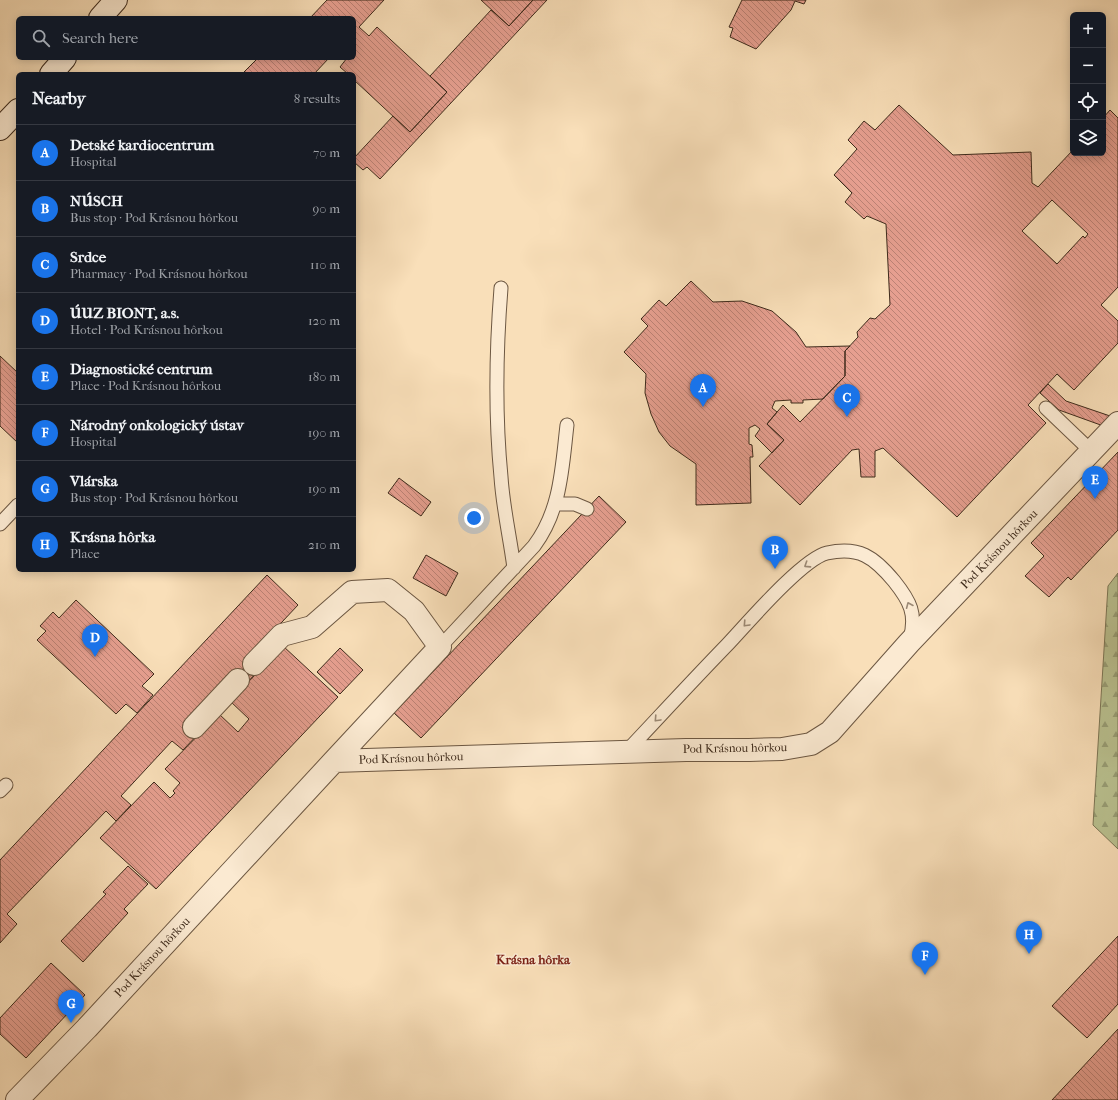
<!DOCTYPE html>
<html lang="en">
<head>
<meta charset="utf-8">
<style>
  :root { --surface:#171b24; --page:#20242c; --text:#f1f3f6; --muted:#9ea1a6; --line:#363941; --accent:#1a73e8 }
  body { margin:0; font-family:"IM FELL French Canon",serif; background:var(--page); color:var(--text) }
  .controls { position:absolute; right:12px; top:12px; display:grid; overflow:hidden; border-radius:6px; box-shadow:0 2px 10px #0003 }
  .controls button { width:36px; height:36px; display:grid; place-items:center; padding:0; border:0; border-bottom:1px solid var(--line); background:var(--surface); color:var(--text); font:20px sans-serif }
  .you { position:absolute; left:474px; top:518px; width:14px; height:14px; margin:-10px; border:3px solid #fff; border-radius:50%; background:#1a73e8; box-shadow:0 0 0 6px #1a73e833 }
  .badge { display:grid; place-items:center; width:26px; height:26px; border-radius:50%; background:var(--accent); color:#fff; font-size:13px; font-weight:700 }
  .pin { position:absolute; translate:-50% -33px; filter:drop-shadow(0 1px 2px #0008) }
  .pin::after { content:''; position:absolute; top:21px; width:14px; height:12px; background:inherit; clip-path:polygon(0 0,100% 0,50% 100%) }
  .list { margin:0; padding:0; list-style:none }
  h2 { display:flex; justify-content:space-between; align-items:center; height:52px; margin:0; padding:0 16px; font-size:17px }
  h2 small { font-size:13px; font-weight:400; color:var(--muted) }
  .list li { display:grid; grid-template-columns:26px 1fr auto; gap:12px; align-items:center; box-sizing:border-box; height:56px; padding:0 16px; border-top:1px solid var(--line) }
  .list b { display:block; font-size:15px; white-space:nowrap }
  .list p { margin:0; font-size:13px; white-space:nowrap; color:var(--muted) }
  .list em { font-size:13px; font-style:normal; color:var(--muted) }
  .icon { flex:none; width:22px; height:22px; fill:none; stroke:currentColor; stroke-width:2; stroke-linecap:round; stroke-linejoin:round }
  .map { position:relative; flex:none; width:1118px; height:1100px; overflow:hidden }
  .search { position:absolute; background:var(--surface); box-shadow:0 2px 10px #0003; left:16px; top:16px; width:340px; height:44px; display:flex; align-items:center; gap:10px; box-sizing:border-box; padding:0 14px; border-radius:6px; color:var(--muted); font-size:15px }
  .panel { position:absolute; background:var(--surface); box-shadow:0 2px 10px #0003; left:16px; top:72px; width:340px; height:500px; border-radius:6px }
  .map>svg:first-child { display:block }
</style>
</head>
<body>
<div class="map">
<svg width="1118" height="1100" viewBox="0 0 1118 1100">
  <defs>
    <pattern id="forest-firs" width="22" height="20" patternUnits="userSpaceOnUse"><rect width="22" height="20" fill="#bac291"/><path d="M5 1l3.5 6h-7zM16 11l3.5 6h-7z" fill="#989e76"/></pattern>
    <pattern id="building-back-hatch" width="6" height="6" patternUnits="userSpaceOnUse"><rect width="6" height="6" fill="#e69f90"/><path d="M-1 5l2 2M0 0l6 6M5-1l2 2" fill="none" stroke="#bc8275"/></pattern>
  </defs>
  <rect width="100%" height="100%" fill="#f9dfb9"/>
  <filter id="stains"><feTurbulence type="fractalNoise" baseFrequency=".005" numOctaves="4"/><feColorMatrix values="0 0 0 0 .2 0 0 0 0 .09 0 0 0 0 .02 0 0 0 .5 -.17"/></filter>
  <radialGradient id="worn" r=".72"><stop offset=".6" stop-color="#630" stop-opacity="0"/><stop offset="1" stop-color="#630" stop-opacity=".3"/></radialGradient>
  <!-- forest -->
  <path fill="url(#forest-firs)" stroke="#7c7656" d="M 1118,573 L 1118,849 L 1093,825 L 1108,586 Z"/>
  <!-- building -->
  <path fill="url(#building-back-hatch)" stroke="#3d2a1b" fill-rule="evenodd" d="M 327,0 L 384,0 L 359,27 L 369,36 L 377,27 L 447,92 L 410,132 L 354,80 L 354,74 L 348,74 L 340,67 L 347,58 L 354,58 L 354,18 L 310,18 Z
    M 481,0 L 533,0 L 509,26 Z
    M 533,0 L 547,0 L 380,179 L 367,167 L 363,170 L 354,162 L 354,158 L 393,116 L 410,132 L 447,92 L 430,76 L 491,10 L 509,26 Z
    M 742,0 L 806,0 L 804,4 L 795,1 L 791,10 L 756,49 L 730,37 L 733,28 L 729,27 Z
    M 258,58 L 329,58 L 314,74 L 242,74 Z
    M 899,105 L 953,155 L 1031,152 L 1032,183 L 1038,187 L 1073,150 L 1073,153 L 1103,153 L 1103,118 L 1110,110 L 1118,118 L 1118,287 L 1101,305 L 1118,321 L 1118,343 L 1074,390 L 1057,374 L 1028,405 L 1046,423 L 957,517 L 883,448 L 875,451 L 875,477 L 861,477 L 859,449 L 852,450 L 800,505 L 759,466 L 784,440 L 767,424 L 783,405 L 800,422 L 845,376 L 845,351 L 858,337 L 857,332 L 870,318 L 875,319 L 890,305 L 886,224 L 867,216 L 864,219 L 845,202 L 852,193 L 834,175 L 857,149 L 848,140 L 864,121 L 875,130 ZM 1052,200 L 1088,234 L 1085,238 L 1083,236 L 1057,264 L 1022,231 Z
    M 691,281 L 713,302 L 742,301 L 772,311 L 796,332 L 806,347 L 850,346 L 845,351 L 845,376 L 823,399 L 803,400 L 803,403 L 791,403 L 791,400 L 775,401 L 772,408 L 777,412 L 767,424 L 784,440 L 772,453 L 755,436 L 760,429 L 755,425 L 749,428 L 749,444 L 752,445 L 753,457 L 750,457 L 751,503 L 696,505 L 696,464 L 670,446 L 659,432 L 651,414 L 645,393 L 646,374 L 624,352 L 648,326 L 641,319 L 659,300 L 666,306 Z
    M 0,356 L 18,373 L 18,443 L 0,426 Z
    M 1048,384 L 1066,401 L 1116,418 L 1109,428 L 1059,410 L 1040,393 Z
    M 1118,452 L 1118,530 L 1071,580 L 1068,577 L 1049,597 L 1025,576 L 1044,556 L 1031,543 Z
    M 399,478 L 431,502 L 421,516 L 388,493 Z
    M 599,496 L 626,522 L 421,738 L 394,713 Z
    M 426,555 L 458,573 L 446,596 L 413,578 Z
    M 267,575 L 298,605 L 251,655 L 259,670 L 183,750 L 172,741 L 121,796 L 131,805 L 116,821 L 106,811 L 7,914 L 17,924 L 0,943 L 0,860 Z
    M 76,600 L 154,674 L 142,686 L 153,695 L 137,713 L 126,704 L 116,714 L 37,640 L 46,631 L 40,626 L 53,612 L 59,618 Z
    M 283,646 L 338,697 L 156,889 L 100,838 L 154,782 L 170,798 L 175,793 L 173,791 L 180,783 L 165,769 L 219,714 L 238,732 L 249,719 L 230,701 Z
    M 340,648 L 363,670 L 340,694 L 317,672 Z
    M 128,866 L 148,884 L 124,909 L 128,913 L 83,962 L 61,941 L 106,894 L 103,892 Z
    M 1118,936 L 1118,1004 L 1087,1038 L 1052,1006 Z
    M 51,963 L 85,995 L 26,1058 L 0,1034 L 0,1018 Z
    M 1118,1029 L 1118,1100 L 1052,1100 Z"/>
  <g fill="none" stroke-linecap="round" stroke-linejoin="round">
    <!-- lane casing -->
    <g stroke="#6c5742" stroke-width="15">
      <path id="lane" d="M 501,288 C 496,351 495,415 501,477 C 503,508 510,537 514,568
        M 1046,408 L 1091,451
        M 556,504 L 575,504 L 587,509
        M 0,524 L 18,505
        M 440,647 L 534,546 C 561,510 562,468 567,425
        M 627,751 C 660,716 693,680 727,645 C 746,625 802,559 827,553 C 859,546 874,557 894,581 C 910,601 917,614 910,639
        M 0,791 L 6,785"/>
    </g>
    <!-- street casing -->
    <g stroke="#6c5742" stroke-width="24">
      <path id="street" d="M 254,664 L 282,635 L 312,627 L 352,592 L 388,590 L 414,611 L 440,647 L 334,761
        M 194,727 L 238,680
        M 17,1100 L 87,1028 L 334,761 L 686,750 L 749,750 L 782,749 L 811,744 L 830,732 L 909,643 L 1118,423"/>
    </g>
    <!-- secondary casing -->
    <g stroke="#3d2a1b" stroke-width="24">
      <path id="secondary" d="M 100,18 L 116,0
        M 51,74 L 65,58
        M 0,129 L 18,110"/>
    </g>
    <!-- lane -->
    <use href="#lane" stroke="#fbead2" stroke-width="13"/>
    <!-- street -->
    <use href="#street" stroke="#fbead2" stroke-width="22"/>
    <!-- secondary -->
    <use href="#secondary" stroke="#fbead2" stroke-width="22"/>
  </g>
  <!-- one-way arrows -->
  <defs><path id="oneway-chevron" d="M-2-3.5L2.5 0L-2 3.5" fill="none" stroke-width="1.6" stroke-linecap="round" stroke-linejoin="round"/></defs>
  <g stroke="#9c8a76">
    <use href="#oneway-chevron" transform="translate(807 565) rotate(147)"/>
    <use href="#oneway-chevron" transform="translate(909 605) rotate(-113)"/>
    <use href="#oneway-chevron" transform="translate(746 624) rotate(133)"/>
    <use href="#oneway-chevron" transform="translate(657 719) rotate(133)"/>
  </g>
  <g text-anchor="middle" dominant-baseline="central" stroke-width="3" stroke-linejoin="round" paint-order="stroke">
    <!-- street labels -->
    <g font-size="12" fill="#3d2a1b" stroke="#fbead2">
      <text transform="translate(999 549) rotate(-46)">Pod Krásnou hôrkou</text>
      <text transform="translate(735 748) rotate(-1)">Pod Krásnou hôrkou</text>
      <text transform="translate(411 758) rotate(-2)">Pod Krásnou hôrkou</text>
      <text transform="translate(152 957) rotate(-47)">Pod Krásnou hôrkou</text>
    </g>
    <!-- neighbourhood labels -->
    <g font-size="13" font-weight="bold" fill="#7a1f14" stroke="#fbead2">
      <text x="533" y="959">Krásna hôrka</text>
    </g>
  </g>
  <rect width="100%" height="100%" filter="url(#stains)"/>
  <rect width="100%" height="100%" fill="url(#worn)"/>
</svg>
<div class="controls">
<button>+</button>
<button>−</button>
<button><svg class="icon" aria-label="locate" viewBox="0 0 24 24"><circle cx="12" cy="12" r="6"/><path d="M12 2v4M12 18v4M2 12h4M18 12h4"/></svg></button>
<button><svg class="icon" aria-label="layers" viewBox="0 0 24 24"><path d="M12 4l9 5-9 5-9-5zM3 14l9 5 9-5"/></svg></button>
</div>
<div class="you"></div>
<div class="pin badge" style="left:703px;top:407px">A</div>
<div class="pin badge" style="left:775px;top:569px">B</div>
<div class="pin badge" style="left:847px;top:417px">C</div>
<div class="pin badge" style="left:95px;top:657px">D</div>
<div class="pin badge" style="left:1095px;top:499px">E</div>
<div class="pin badge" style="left:925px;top:975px">F</div>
<div class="pin badge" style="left:71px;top:1023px">G</div>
<div class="pin badge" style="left:1029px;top:954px">H</div>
<div class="search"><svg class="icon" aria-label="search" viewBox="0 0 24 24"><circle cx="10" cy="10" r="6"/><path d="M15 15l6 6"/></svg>Search here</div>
<section class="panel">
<h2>Nearby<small>8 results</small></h2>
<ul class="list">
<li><span class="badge">A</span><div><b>Detské kardiocentrum</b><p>Hospital</p></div><em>70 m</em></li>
<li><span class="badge">B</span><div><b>NÚSCH</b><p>Bus stop · Pod Krásnou hôrkou</p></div><em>90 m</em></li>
<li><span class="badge">C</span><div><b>Srdce</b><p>Pharmacy · Pod Krásnou hôrkou</p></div><em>110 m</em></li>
<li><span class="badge">D</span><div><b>ÚUZ BIONT, a.s.</b><p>Hotel · Pod Krásnou hôrkou</p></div><em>120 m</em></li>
<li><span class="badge">E</span><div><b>Diagnostické centrum</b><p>Place · Pod Krásnou hôrkou</p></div><em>180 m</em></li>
<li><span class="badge">F</span><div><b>Národný onkologický ústav</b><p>Hospital</p></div><em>190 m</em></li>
<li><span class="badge">G</span><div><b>Vlárska</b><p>Bus stop · Pod Krásnou hôrkou</p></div><em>190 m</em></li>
<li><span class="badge">H</span><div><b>Krásna hôrka</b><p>Place</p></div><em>210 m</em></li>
</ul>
</section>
</div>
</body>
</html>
